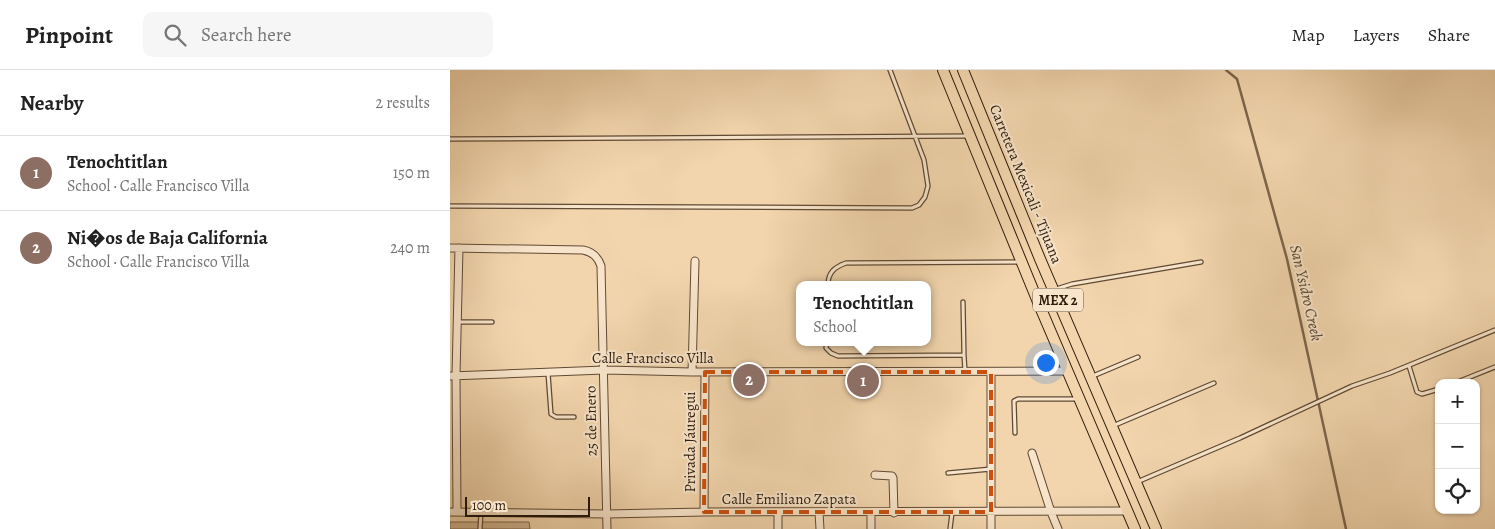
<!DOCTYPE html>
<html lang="en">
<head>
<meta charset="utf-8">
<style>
  :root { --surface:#fff; --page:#f6f6f6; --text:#222; --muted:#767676; --line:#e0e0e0; --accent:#ea580c }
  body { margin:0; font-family:Alegreya,serif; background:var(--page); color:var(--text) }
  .controls { position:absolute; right:15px; bottom:15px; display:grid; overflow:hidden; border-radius:10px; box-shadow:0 1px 4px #0004 }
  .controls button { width:45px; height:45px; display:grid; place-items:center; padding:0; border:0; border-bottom:1px solid var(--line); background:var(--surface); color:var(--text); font:25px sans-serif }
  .scale { position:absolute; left:15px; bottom:12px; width:125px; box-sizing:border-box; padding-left:5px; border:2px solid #2f1c0c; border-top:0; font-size:14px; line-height:18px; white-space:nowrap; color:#2f1c0c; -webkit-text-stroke:4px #f7e4ca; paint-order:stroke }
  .you { position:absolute; left:595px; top:292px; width:18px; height:18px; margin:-12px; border:4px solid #fff; border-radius:50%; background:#1a73e8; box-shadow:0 0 0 8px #1a73e833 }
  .badge { display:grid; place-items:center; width:32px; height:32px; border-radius:50%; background:var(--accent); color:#fff; font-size:16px; font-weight:700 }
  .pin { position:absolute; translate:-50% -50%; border:2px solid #fff; box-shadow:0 1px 5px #0006 }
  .popup { position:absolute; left:346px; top:211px; width:135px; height:65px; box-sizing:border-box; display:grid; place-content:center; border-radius:10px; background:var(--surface); filter:drop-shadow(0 1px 4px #0005); font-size:16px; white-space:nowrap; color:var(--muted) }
  .popup b { font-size:19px; color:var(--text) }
  .popup::after { content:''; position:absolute; left:50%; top:100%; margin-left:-10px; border:10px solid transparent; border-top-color:var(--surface) }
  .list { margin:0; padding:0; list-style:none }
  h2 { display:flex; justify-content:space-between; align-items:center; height:65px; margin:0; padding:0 20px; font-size:21px }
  h2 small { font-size:16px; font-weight:400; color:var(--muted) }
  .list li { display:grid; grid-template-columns:32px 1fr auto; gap:15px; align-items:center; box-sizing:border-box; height:75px; padding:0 20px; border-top:1px solid var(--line) }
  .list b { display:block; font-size:19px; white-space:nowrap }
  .list p { margin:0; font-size:16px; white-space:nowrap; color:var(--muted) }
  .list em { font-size:16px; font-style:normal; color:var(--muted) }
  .icon { flex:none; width:28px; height:28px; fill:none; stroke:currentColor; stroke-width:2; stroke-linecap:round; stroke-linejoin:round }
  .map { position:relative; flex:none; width:1045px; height:459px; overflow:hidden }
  header { display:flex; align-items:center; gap:30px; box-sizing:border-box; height:70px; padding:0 25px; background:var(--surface); border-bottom:1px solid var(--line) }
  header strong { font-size:24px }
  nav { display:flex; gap:28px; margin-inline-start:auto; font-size:18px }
  .search { width:350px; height:45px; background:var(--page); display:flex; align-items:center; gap:12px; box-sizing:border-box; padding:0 18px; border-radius:10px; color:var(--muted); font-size:19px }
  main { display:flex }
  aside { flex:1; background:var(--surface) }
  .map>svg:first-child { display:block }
</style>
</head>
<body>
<header>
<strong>Pinpoint</strong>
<div class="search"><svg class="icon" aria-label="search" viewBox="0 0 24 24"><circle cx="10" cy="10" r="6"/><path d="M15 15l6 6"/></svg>Search here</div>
<nav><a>Map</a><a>Layers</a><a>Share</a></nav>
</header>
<main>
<aside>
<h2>Nearby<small>2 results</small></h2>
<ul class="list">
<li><span class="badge" style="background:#8d6e63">1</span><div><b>Tenochtitlan</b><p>School · Calle Francisco Villa</p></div><em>150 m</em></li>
<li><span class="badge" style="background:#8d6e63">2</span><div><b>Ni�os de Baja California</b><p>School · Calle Francisco Villa</p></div><em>240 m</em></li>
</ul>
</aside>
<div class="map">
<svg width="1045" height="459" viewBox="0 0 1045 459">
  <rect width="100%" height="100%" fill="#f2d5ad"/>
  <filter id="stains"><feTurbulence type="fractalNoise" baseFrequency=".004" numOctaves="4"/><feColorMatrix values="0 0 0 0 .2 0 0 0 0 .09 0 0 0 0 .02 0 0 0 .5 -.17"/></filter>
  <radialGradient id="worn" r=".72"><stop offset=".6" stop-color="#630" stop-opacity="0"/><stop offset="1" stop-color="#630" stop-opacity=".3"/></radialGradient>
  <!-- green -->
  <path fill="#d1b692" stroke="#80694f" d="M 0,452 L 79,452 L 80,459 L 0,459 Z"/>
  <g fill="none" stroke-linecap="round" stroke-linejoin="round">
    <!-- stream -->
    <path stroke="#7c654c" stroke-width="2.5" d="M 776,0 L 787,9 L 837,189 L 896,459"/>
    <!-- service casing -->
    <g stroke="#604a34" stroke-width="5.5">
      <path id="service" d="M 0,69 L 517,66
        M 0,136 L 462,138 L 469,135 L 475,127 L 478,116 L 474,90 L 440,0
        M 378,215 C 378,202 385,197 396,193 L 569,192
        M 606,219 L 622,214 L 751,192
        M 513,232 L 514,285
        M 8,252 L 42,252
        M 377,272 L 376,278 L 381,283 L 388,286 L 514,285 L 515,301
        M 959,296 L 967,322 L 972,324 L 989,319
        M 98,303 L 101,344 L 106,347 L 124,347
        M 643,306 L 688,287
        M 1005,313 L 1045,297
        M 665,355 L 764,313
        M 565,363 L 564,331 L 568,329 L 628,329
        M 498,403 L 541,399
        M 687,412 L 790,368 L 902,316 L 940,303 L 1045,260
        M 30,459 L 31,442
        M 500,459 L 502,443"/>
    </g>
    <!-- minor casing -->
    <g stroke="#604a34" stroke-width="9">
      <path id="minor" d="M 0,178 L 133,180 C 143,182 148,187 151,196 L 157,459
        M 242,302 L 245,191
        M 541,302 L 541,459
        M 0,306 L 154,300 L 242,302 L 617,301
        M 582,383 L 601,442 L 608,459
        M 425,405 L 442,406 L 443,408 L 444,443
        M 7,441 L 6,306 L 9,178
        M 0,442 L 157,444 L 254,442 L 677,441
        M 254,442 L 255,302
        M 328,442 L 328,459
        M 369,442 L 370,459
        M 421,459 L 421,443"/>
    </g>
    <!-- primary casing -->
    <g stroke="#2f1c0c" stroke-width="12">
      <path id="primary" d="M 493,0 L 588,232 L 685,459
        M 513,0 L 590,189 L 706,459"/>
    </g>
    <!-- service -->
    <use href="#service" stroke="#f7e4ca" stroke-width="3"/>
    <!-- minor -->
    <use href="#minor" stroke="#f7e4ca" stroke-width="7"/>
    <!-- primary -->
    <use href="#primary" stroke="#f2d5ad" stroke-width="10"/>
  </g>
  <!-- marked area -->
  <path fill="none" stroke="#cc500c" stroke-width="4" stroke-dasharray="10 6" stroke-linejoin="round" d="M 255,302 L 541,302 L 541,442 L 254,442 Z"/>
  <g text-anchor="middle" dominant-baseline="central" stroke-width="4" stroke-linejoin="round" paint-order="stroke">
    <!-- shield labels -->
    <rect fill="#f7e4ca" stroke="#6b5845" stroke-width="1" x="583" y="218.5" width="50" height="23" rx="4"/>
    <g font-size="14" font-weight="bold" fill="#2f1c0c">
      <text x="608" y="230">MEX 2</text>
    </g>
    <!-- street labels -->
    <g font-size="15" fill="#2f1c0c" stroke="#f7e4ca">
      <text transform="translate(576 114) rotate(68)">Carretera Mexicali - Tijuana</text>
      <text x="203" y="288">Calle Francisco Villa</text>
      <text transform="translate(141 351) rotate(-91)">25 de Enero</text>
      <text transform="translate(240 372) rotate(-90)">Privada Jáuregui</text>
      <text x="339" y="429">Calle Emiliano Zapata</text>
    </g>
    <!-- water labels -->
    <g font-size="16" font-style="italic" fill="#5c4731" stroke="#f7e4ca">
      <text transform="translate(856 223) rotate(77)">San Ysidro Creek</text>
    </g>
  </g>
  <rect width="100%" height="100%" filter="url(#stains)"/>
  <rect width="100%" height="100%" fill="url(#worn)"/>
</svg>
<div class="controls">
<button>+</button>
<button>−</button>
<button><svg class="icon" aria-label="locate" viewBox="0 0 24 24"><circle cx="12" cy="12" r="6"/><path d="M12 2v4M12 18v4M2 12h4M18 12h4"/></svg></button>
</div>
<div class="scale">100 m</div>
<div class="you"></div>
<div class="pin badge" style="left:413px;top:311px;background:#8d6e63">1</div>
<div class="popup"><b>Tenochtitlan</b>School</div>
<div class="pin badge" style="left:299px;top:310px;background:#8d6e63">2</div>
</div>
</main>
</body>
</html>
